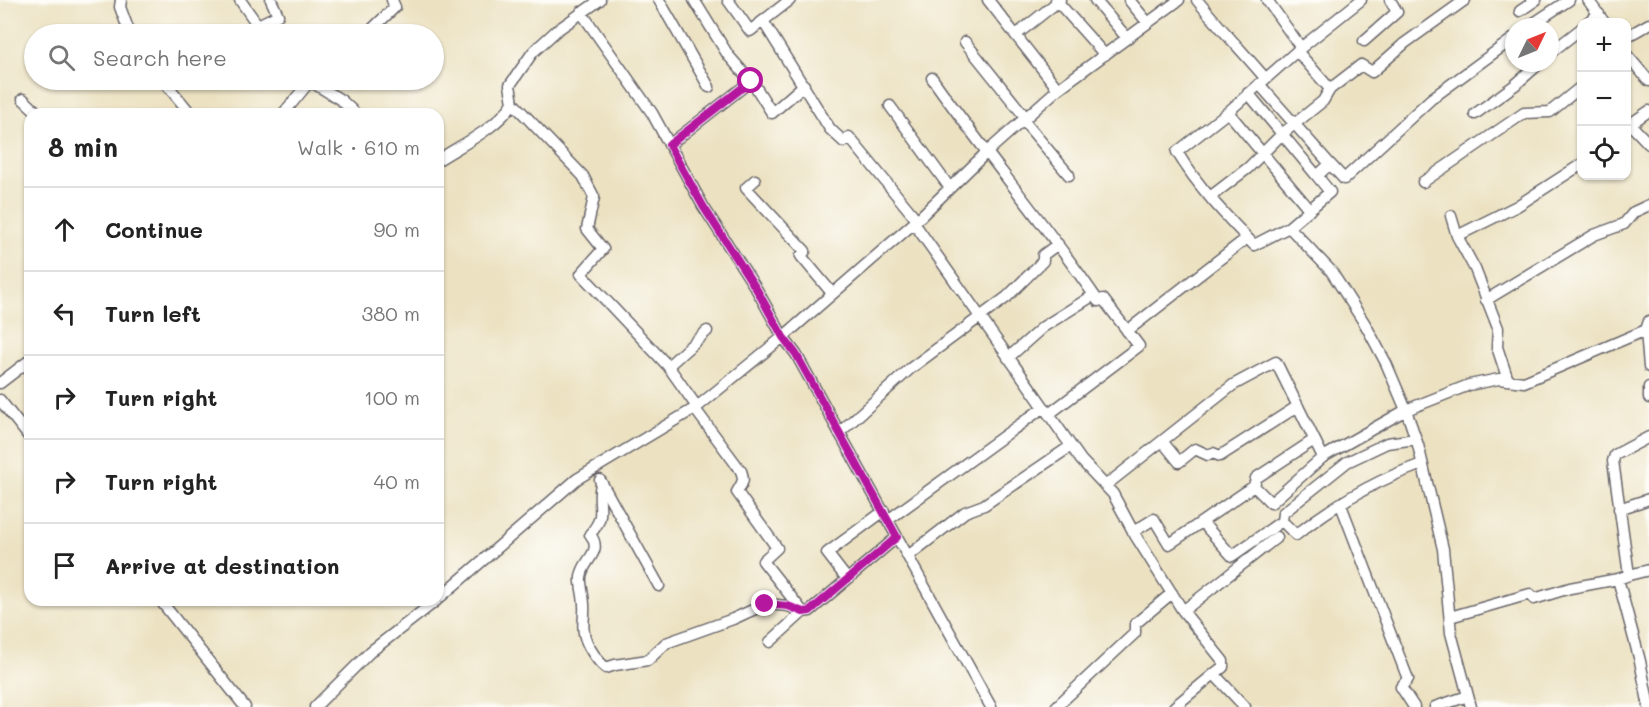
<!DOCTYPE html>
<html lang="en">
<head>
<meta charset="utf-8">
<style>
  :root { --surface:#fff; --page:#f2f2f2; --text:#222; --muted:#767676; --line:#e0e0e0 }
  body { margin:0; font-family:Mali,sans-serif; background:var(--page); color:var(--text) }
  .controls { position:absolute; right:18px; top:18px; display:grid; overflow:hidden; border-radius:12px; box-shadow:0 2px 4px #0004 }
  .controls button { width:54px; height:54px; display:grid; place-items:center; padding:0; border:0; border-bottom:2px solid var(--line); background:var(--surface); color:var(--text); font:30px sans-serif }
  .compass { position:absolute; left:1505px; top:18px; width:54px; height:54px; border-radius:50%; background:var(--surface); box-shadow:0 2px 4px #0004; rotate:47deg }
  .stop { position:absolute; width:18px; height:18px; margin:-14px; border:4px solid #b5179e; border-radius:50%; background:#fff }
  .stop.end { background:#b5179e; border-color:#fff; box-shadow:0 2px 6px #0008 }
  .list { margin:0; padding:0; list-style:none }
  h2 { display:flex; justify-content:space-between; align-items:center; height:78px; margin:0; padding:0 24px; font-size:26px }
  h2 small { font-size:20px; font-weight:400; color:var(--muted) }
  .list li { display:grid; grid-template-columns:39px 1fr auto; gap:18px; align-items:center; box-sizing:border-box; height:84px; padding:0 24px; border-top:2px solid var(--line) }
  .list b { display:block; font-size:22px; white-space:nowrap }
  .list em { font-size:20px; font-style:normal; color:var(--muted) }
  .icon { flex:none; width:33px; height:33px; fill:none; stroke:currentColor; stroke-width:2; stroke-linecap:round; stroke-linejoin:round }
  .map { position:relative; flex:none; width:1649px; height:707px; overflow:hidden }
  .search { position:absolute; background:var(--surface); box-shadow:0 2px 4px #0004; left:24px; top:24px; width:420px; height:66px; display:flex; align-items:center; gap:15px; box-sizing:border-box; padding:0 21px; border-radius:33px; color:var(--muted); font-size:22px }
  .panel { position:absolute; background:var(--surface); box-shadow:0 2px 4px #0004; left:24px; top:108px; width:420px; height:498px; border-radius:18px }
  .map>svg:first-child { display:block }
</style>
</head>
<body>
<div class="map">
<svg width="1649" height="707" viewBox="0 0 1649 707">
  <rect width="100%" height="100%" fill="#fdfcf7"/>
  <filter id="ink" filterUnits="userSpaceOnUse"><feTurbulence type="fractalNoise" baseFrequency=".0167" numOctaves="2"/><feDisplacementMap in="SourceGraphic" scale="12" xChannelSelector="R" yChannelSelector="G"/><feConvolveMatrix kernelMatrix="1 2 1 2 8 2 1 2 1" color-interpolation-filters="sRGB"/></filter>
  <filter id="wash" filterUnits="userSpaceOnUse"><feTurbulence type="fractalNoise" baseFrequency=".008" numOctaves="4" result="noise"/><feDisplacementMap in="SourceGraphic" scale="24" xChannelSelector="R" yChannelSelector="G"/><feGaussianBlur stdDeviation="1.35" result="paint"/><feColorMatrix in="noise" values="0 0 0 0 0 0 0 0 0 0 0 0 0 0 0 0 0 1.4 0 .05"/><feComposite in="paint" operator="in"/></filter>
  <g filter="url(#wash)">
    <rect width="100%" height="100%" fill="#ece2c2"/>
  </g>
  <g filter="url(#ink)">
    <g fill="none" stroke-linecap="round" stroke-linejoin="round">
      <!-- minor casing -->
      <g stroke="#69656a" stroke-width="13">
        <path id="minor" d="M 121,0 L 120,7 L 130,34
          M 240,0 L 264,34
          M 659,0 L 709,87
          M 694,0 L 728,55 L 755,86 L 772,113 L 804,85
          M 728,0 L 750,31 L 790,0
          M 988,0 L 1058,89
          M 1056,0 L 1105,55
          M 1095,0 L 1127,38
          M 1129,0 L 1148,23
          M 1197,0 C 1219,27 1243,52 1265,78
          M 1267,0 L 1299,45
          M 1465,0 L 1405,43 L 1372,72 L 1361,65 L 1330,89 L 1297,51 L 1228,112 L 1177,152 C 1198,187 1226,216 1254,245 L 1289,227 L 1330,192 L 1317,176 L 1330,164 L 1344,179 L 1431,99 L 1514,38
          M 1588,0 L 1604,22
          M 1520,11 L 1536,0
          M 581,12 L 652,113 L 703,206 L 757,290 L 783,337 L 796,354 L 991,707
          M 763,21 L 830,129 L 844,142 L 849,137 L 917,220
          M 1588,22 L 1599,14
          M 256,26 L 278,15 L 271,0
          M 1528,27 L 1569,0
          M 367,34 L 395,7 L 392,0
          M 1016,35 L 1060,0
          M 1626,37 L 1649,24
          M 1364,41 L 1397,12 L 1390,0
          M 965,42 L 1026,118
          M 1297,51 L 1361,0
          M 1550,53 L 1582,28
          M 1626,54 L 1649,81
          M 932,78 C 985,154 1046,224 1098,301 L 1103,299 L 1139,346 L 1049,414
          M 163,80 L 191,114
          M 313,80 L 310,81 L 341,100 L 356,114
          M 1259,84 L 1330,164
          M 1248,93 L 1317,176
          M 23,99 L 39,114
          M 513,103 L 583,176 L 594,197 L 587,229 L 603,249 L 581,274 L 668,366 L 697,407
          M 890,106 L 950,188
          M 1228,112 L 1310,210
          M 283,114 L 310,81 L 308,80
          M 1475,114 L 1515,85 L 1540,63
          M 1023,120 L 1069,175
          M 1630,124 L 1649,144
          M 1626,127 L 1649,111
          M 669,145 L 751,81
          M 438,160 C 463,144 497,128 513,103 L 510,85 L 533,52 L 556,31 L 600,0
          M 755,180 L 746,188 L 805,251 L 801,256 L 832,293
          M 1423,182 L 1524,113 L 1550,112 L 1582,86
          M 1210,197 L 1248,168 L 1282,134 L 1323,101 L 1330,89
          M 1451,216 L 1457,236 L 1475,269 L 1498,328 L 1497,347 L 1508,380
          M 914,223 L 1081,460 L 1113,494 L 1135,535 L 1183,611 L 1223,661 L 1223,667 L 1214,674 L 1245,707
          M 1289,227 L 1331,271 L 1365,324 L 1386,363 L 1406,410 L 1418,445 L 1443,549 L 1451,633 L 1471,707
          M 1457,236 L 1517,206 L 1582,164
          M 1486,300 L 1594,235 L 1624,224 L 1634,212 L 1649,205
          M 1646,330 L 1649,367
          M 1127,331 L 1247,238
          M 1008,358 L 1043,327 L 1094,295
          M 668,366 L 707,331
          M 0,383 L 30,360
          M 1649,387 L 1649,398
          M 0,400 L 30,438
          M 695,409 L 741,471 C 745,481 742,483 737,492 L 777,548 L 763,561 L 803,612 L 810,611 L 897,537
          M 839,433 L 911,368 L 1007,297 L 1043,261 L 1043,255 L 1058,244
          M 1162,441 L 1179,462 L 1195,449 L 1208,455 L 1213,453 L 1220,456 L 1298,406
          M 600,480 L 659,586
          M 601,483 C 596,508 608,514 590,534 C 604,553 583,559 581,577 C 580,585 584,596 584,605 C 585,614 582,624 584,633 C 586,645 597,661 606,668 L 615,665 L 648,660 L 666,643 L 733,619 L 766,604 L 788,606 L 803,612 L 770,642
          M 1105,486 L 1233,385 L 1276,362 L 1323,457 L 1406,410 L 1469,385 L 1499,379 L 1524,382 L 1646,330 L 1649,321
          M 1254,486 L 1271,503 L 1323,457
          M 1341,505 L 1408,679 L 1401,687 L 1414,707
          M 1619,509 L 1649,499
          M 888,520 L 1044,407
          M 1282,521 L 1283,513 L 1347,462 L 1387,443 L 1416,439
          M 1202,522 L 1232,556 L 1282,521 L 1296,535 C 1333,505 1377,480 1422,464
          M 1133,532 L 1154,519 L 1169,544 L 1174,541 L 1254,486 L 1256,478 L 1314,440
          M 908,556 L 965,512 L 984,505 L 1071,446
          M 1629,575 L 1649,570
          M 847,579 L 827,553 L 884,511
          M 438,599 L 577,479 L 697,407 L 783,337 L 914,223 L 987,152 L 1058,89 L 1179,0
          M 160,600 L 245,707
          M 1183,611 L 1277,537
          M 1450,617 L 1530,594 L 1534,599 L 1570,588 L 1618,579
          M 315,707 L 370,652 L 437,600
          M 1056,707 L 1135,633 L 1135,624 L 1172,593
          M 1174,707 L 1214,674
          M 1435,707 L 1468,696
          M 1649,707 L 1640,661 L 1618,579 L 1629,575 L 1613,461 L 1615,455 L 1649,437"/>
      </g>
      <!-- minor -->
      <use href="#minor" stroke="#fff" stroke-width="10"/>
    </g>
  </g>
  <g fill="none" stroke-linecap="round" stroke-linejoin="round" filter="url(#ink)">
    <!-- route -->
    <path stroke="#b5179e" stroke-width="8" d="M 751,81 L 669,145 L 703,206 L 757,290 L 783,337 L 796,354 L 897,537 L 810,611 L 803,612 L 788,606 L 765,604"/>
  </g>
</svg>
<div class="controls">
<button>+</button>
<button>−</button>
<button><svg class="icon" aria-label="locate" viewBox="0 0 24 24"><circle cx="12" cy="12" r="6"/><path d="M12 2v4M12 18v4M2 12h4M18 12h4"/></svg></button>
</div>
<svg class="compass" viewBox="-18 -18 36 36"><path d="M0-13l5 13h-10z" fill="#e53935"/><path d="M0 13l5-13h-10z" fill="#767676"/></svg>
<div class="stop" style="left:751px;top:81px"></div>
<div class="stop end" style="left:765px;top:604px"></div>
<div class="search"><svg class="icon" aria-label="search" viewBox="0 0 24 24"><circle cx="10" cy="10" r="6"/><path d="M15 15l6 6"/></svg>Search here</div>
<section class="panel">
<h2>8 min<small>Walk · 610 m</small></h2>
<ul class="list">
<li><svg class="icon" aria-label="ahead" viewBox="0 0 24 24"><path d="M12 20V5M6 11l6-6 6 6"/></svg><div><b>Continue</b></div><em>90 m</em></li>
<li><svg class="icon" aria-label="left" viewBox="0 0 24 24"><path d="M17 20v-9H6M10 6l-5 5 5 5"/></svg><div><b>Turn left</b></div><em>380 m</em></li>
<li><svg class="icon" aria-label="right" viewBox="0 0 24 24"><path d="M7 20v-9h11M14 6l5 5-5 5"/></svg><div><b>Turn right</b></div><em>100 m</em></li>
<li><svg class="icon" aria-label="right" viewBox="0 0 24 24"><path d="M7 20v-9h11M14 6l5 5-5 5"/></svg><div><b>Turn right</b></div><em>40 m</em></li>
<li><svg class="icon" aria-label="arrive" viewBox="0 0 24 24"><path d="M6 21V4h12l-3 4 3 4H6"/></svg><div><b>Arrive at destination</b></div></li>
</ul>
</section>
</div>
</body>
</html>
